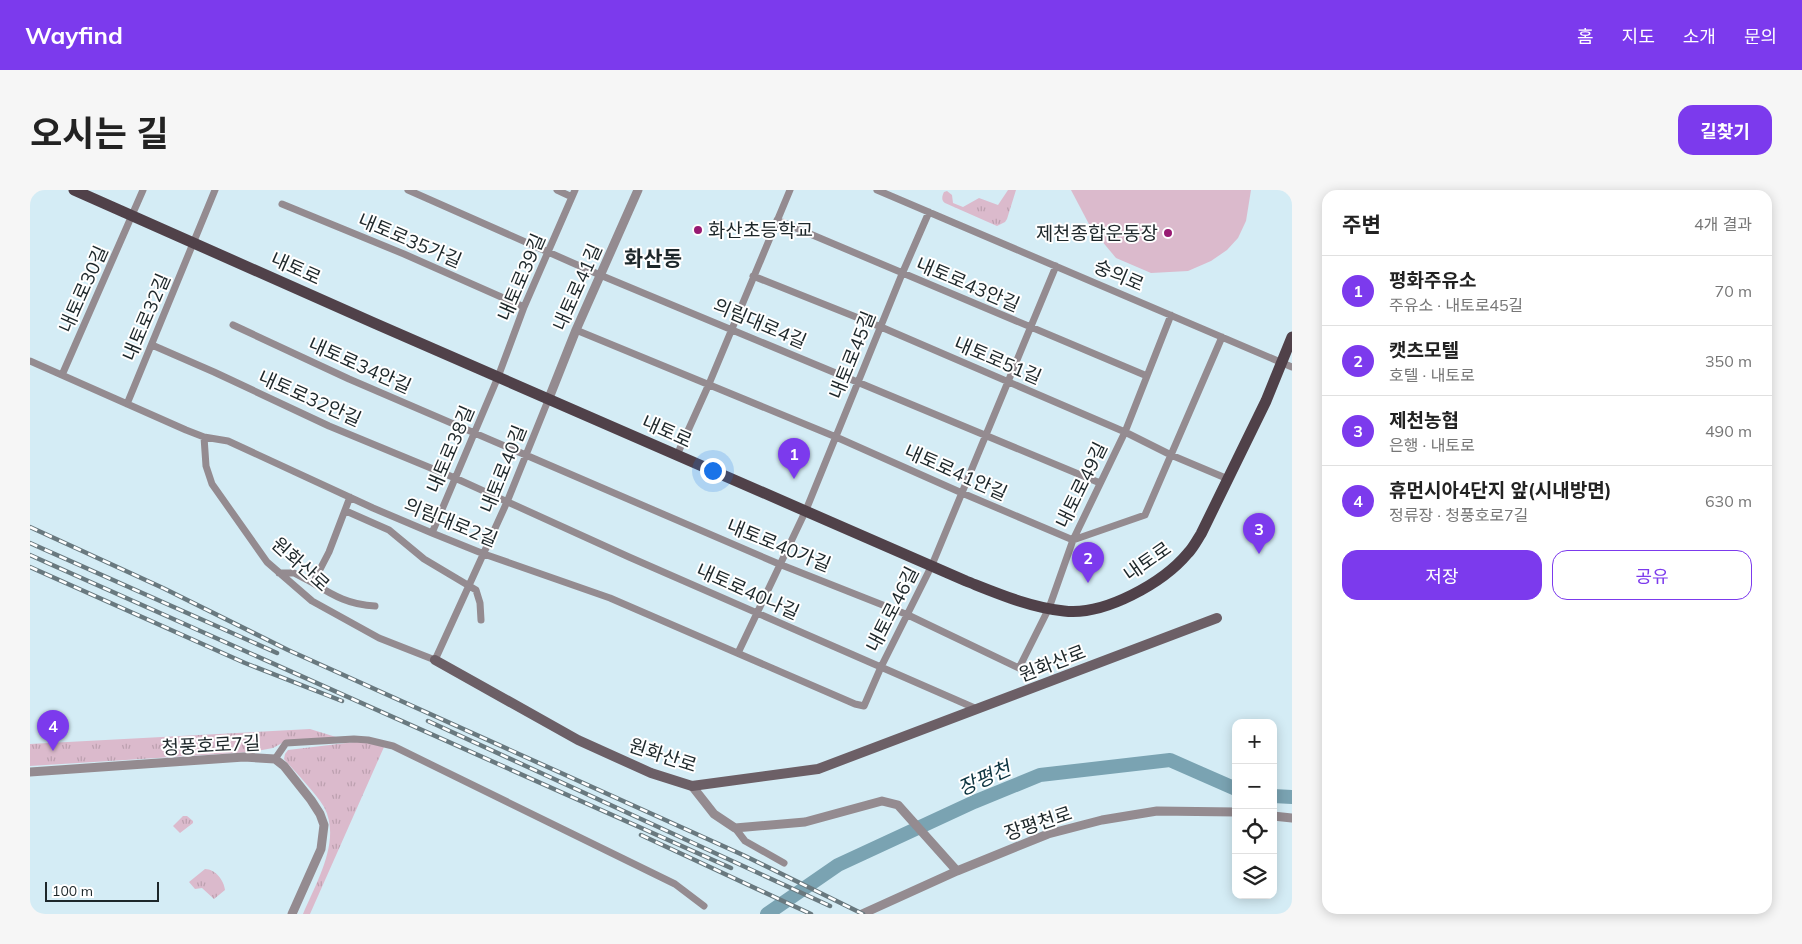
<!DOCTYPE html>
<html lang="ko">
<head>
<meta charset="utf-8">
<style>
  :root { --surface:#fff; --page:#f6f6f6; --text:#222; --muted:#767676; --line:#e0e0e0; --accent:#7c3aed }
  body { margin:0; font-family:Mulish,"Noto Sans KR",sans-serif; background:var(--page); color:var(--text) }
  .controls { position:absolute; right:15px; bottom:15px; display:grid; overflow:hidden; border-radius:10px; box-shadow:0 2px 12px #0003 }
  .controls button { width:45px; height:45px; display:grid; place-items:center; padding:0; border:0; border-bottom:1px solid var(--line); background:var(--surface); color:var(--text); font:25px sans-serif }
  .scale { position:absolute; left:15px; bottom:12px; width:114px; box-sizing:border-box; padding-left:5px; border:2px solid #1d272a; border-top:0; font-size:14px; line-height:18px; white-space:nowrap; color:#1d272a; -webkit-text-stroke:4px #fff; paint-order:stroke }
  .you { position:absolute; left:682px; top:280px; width:18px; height:18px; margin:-12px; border:4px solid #fff; border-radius:50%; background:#1a73e8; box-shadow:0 0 0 8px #1a73e833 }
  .badge { display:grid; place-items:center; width:32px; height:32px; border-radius:50%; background:var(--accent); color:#fff; font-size:16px; font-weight:700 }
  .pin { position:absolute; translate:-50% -41px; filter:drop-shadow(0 1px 2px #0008) }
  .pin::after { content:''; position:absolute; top:26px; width:18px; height:15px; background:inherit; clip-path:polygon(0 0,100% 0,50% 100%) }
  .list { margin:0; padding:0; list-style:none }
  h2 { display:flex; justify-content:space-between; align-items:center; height:65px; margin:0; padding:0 20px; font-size:21px }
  h2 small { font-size:16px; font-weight:400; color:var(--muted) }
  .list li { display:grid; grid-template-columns:32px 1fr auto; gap:15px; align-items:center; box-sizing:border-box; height:70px; padding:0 20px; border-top:1px solid var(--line) }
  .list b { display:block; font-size:19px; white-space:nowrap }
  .list p { margin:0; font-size:16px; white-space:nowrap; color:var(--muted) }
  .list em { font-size:16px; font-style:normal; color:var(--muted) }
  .actions { display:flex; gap:10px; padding:15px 20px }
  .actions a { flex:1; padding:11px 0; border:1px solid var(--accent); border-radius:15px; text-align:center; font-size:18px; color:var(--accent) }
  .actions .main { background:var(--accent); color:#fff }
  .icon { flex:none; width:28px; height:28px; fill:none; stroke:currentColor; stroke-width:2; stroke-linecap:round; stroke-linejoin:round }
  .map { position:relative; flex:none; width:1262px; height:724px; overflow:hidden; border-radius:15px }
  header { display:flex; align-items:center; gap:30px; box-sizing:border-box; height:70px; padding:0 25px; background:var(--accent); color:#fff }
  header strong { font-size:24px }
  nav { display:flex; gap:28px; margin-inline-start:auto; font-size:18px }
  .intro { display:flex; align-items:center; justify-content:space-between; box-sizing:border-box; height:120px; padding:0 30px }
  h1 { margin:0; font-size:35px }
  .button { padding:12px 22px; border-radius:15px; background:var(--accent); color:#fff; font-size:18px; font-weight:700 }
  main { display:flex; gap:30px; padding:0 30px }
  aside { flex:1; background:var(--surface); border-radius:15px; box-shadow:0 2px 12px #0003 }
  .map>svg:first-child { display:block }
</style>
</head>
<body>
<header>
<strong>Wayfind</strong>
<nav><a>홈</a><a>지도</a><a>소개</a><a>문의</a></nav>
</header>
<div class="intro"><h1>오시는 길</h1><a class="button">길찾기</a></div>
<main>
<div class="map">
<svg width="1262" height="724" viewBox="0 0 1262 724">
  <defs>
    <pattern id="grass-tufts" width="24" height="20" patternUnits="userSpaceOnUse" patternTransform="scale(1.25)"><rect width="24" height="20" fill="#dbbacc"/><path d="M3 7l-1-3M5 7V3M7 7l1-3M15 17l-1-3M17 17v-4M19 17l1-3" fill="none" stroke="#bca0af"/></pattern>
  </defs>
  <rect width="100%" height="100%" fill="#d4ecf5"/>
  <!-- grass -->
  <path fill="url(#grass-tufts)" d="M 978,0 L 986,0 L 977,29 L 975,32 L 967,36 L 915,13 C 911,10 912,6 914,2 L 917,1 L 922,5 L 923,13 L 933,17 L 949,8 L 968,15 Z
    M 280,539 L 306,547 L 252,553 L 243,558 L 222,562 L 0,576 L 0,554 Z
    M 333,551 L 354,557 L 280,724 L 273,724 C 286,693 312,650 294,617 C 285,602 266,583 254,569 L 255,564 L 258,560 Z
    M 153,626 L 157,626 L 163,631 L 163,633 L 150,643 L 143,636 Z
    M 175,679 C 185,679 194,690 195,700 L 184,709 L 172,698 L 165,699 L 159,692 Z"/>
  <!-- pitch -->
  <path fill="#dbbacc" d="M 1041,0 L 1221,0 L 1216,31 L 1208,48 L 1197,60 L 1181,71 L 1158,81 L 1121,83 L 1086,68 L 1061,38 Z"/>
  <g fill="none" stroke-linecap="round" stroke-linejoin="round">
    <!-- river -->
    <path stroke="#7aa3b2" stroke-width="14" d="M 1243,606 L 1262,607
      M 737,724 L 808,675 L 944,612 L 1010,585 L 1140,570 L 1206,599"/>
    <!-- minor -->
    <path stroke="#948b90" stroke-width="7" d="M 378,0 L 570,85 L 1070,293
      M 527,0 L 542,7
      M 847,0 L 1262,177
      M 252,14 L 374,64 L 494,117
      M 747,30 L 1117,186
      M 723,86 L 851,137 L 1095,242 L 1141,265 L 1198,289
      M 203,135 L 319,189 L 749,374 L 878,425 L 989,478 L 1019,418 L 1043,350 L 1095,242 L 1141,125
      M 546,140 L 806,247 L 932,303 L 1043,350 L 1115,325 L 1192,147
      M 122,155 L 184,182 L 299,236 L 425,288 L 599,367 L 947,519
      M 0,171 L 156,240 L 174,247 L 198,251 L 343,318 L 402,343 L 454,364 L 580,408 L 825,514 L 834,516 L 851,477 L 902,375 L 1026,76
      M 32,185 L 113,0
      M 97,214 L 185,0
      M 174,247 L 176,276 L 182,294 L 237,372 L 282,411 L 349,448 L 405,470 L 477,312 L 519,208
      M 647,265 L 679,194 L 760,0
      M 320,307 L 299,362 L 283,393 C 304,406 320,415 345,416
      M 316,321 L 359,340 L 394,369 L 446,400 L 450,413 L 451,430
      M 402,343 L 468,187 L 494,117 L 545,0
      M 249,383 L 264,383 L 283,393
      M 708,463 L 776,320 L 872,84 L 899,22
      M 245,569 L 256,553 L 324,549 L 338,550 L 363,556 L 645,694 L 674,716
      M 705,638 L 715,651 L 754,673"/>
    <!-- tertiary -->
    <path stroke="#948b90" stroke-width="9" d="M 519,208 L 546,140 L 608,0
      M 0,582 L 214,567 L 245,569 L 254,576 L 281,610 L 290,624 L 294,635 L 291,659 L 262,724
      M 662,596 L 684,624 L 705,638 L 775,632 L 852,611 L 868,615 L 927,681
      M 1243,626 L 1262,628
      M 832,724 L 927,681 L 1018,644 L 1072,630 L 1127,621 L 1206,622"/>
    <!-- secondary -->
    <path stroke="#6c5f66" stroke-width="10" d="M 405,470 L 548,550 L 621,583 L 662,596 L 788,579 L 1187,428"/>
    <!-- primary -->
    <path stroke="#504149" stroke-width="11" d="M 44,0 L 344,133 L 936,391 C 969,404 999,417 1034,421 C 1074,426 1133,393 1158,363 C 1163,358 1167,350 1171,344 L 1236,211 L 1262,147"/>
    <!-- rail casing -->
    <g stroke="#69797f" stroke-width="4.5">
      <path id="rail" d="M 0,337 L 133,398 L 258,460 L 713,665 L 833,724
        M 0,353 L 247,463
        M 0,365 L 701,678
        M 0,377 L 215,473 L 312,511
        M 398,531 L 800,716
        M 611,645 L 781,724"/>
    </g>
    <!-- rail -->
    <use href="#rail" stroke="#fff" stroke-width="2.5" stroke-dasharray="8" stroke-linecap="butt"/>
  </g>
  <!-- markers -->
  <g fill="#981a72" stroke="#fff" stroke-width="2">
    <circle cx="668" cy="40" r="5"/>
    <circle cx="1138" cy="43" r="5"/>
  </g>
  <g text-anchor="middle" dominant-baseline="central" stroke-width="4" stroke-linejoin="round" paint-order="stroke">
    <!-- poi labels -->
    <g font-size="19" fill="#1d272a" stroke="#fff" text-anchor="start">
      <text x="678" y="40">화산초등학교</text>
      <text x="1128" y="43" text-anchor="end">제천종합운동장</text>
    </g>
    <!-- street labels -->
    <g font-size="19" fill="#1d272a" stroke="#fff">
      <text transform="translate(380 50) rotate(23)">내토로35가길</text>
      <text transform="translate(266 78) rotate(24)">내토로</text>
      <text transform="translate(1089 85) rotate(23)">숭의로</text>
      <text transform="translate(491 87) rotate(-67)">내토로39길</text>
      <text transform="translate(938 94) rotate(23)">내토로43안길</text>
      <text transform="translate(547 97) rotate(-66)">내토로41길</text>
      <text transform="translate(53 99) rotate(-66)">내토로30길</text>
      <text transform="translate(116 127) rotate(-67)">내토로32길</text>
      <text transform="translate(730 133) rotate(23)">의림대로4길</text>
      <text transform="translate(822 165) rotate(-68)">내토로45길</text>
      <text transform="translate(968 170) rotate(23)">내토로51길</text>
      <text transform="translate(330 175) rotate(24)">내토로34안길</text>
      <text transform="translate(280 208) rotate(24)">내토로32안길</text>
      <text transform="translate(637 241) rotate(24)">내토로</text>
      <text transform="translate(420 259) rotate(-67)">내토로38길</text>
      <text transform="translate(473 279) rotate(-68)">내토로40길</text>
      <text transform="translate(926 282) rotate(24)">내토로41안길</text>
      <text transform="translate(1051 295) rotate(-64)">내토로49길</text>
      <text transform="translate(421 332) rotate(22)">의림대로2길</text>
      <text transform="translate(749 355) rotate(22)">내토로40가길</text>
      <text transform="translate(1117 371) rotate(-35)">내토로</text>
      <text transform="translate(271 374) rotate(42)">원화산로</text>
      <text transform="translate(718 401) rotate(24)">내토로40나길</text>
      <text transform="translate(862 419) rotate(-63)">내토로46길</text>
      <text transform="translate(1022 473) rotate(-21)">원화산로</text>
      <text transform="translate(181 555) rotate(-3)">청풍호로7길</text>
      <text transform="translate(633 565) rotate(18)">원화산로</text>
      <text transform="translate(1008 633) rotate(-18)">장평천로</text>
    </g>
    <!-- water labels -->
    <g font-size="20" font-style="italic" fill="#0d3440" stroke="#fff">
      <text transform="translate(954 588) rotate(-24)">장평천</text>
    </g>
    <!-- quarter labels -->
    <g font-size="21" font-weight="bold" fill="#1d272a" stroke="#fff">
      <text x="623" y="68">화산동</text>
    </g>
  </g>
</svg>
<div class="controls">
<button>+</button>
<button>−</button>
<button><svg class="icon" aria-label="locate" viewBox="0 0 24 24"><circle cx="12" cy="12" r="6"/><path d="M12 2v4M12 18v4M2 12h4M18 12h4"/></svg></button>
<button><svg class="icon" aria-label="layers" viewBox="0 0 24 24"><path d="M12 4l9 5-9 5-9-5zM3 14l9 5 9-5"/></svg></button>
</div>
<div class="scale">100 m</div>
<div class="you"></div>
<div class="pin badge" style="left:764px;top:289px">1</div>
<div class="pin badge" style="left:1058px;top:393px">2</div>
<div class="pin badge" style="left:1229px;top:364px">3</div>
<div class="pin badge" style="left:23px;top:561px">4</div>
</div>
<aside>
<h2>주변<small>4개 결과</small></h2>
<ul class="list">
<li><span class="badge">1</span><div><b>평화주유소</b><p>주유소 · 내토로45길</p></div><em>70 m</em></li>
<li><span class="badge">2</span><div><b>캣츠모텔</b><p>호텔 · 내토로</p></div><em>350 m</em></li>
<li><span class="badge">3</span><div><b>제천농협</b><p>은행 · 내토로</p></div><em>490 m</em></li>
<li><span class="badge">4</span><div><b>휴먼시아4단지 앞(시내방면)</b><p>정류장 · 청풍호로7길</p></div><em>630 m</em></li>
</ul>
<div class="actions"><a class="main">저장</a><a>공유</a></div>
</aside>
</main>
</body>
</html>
